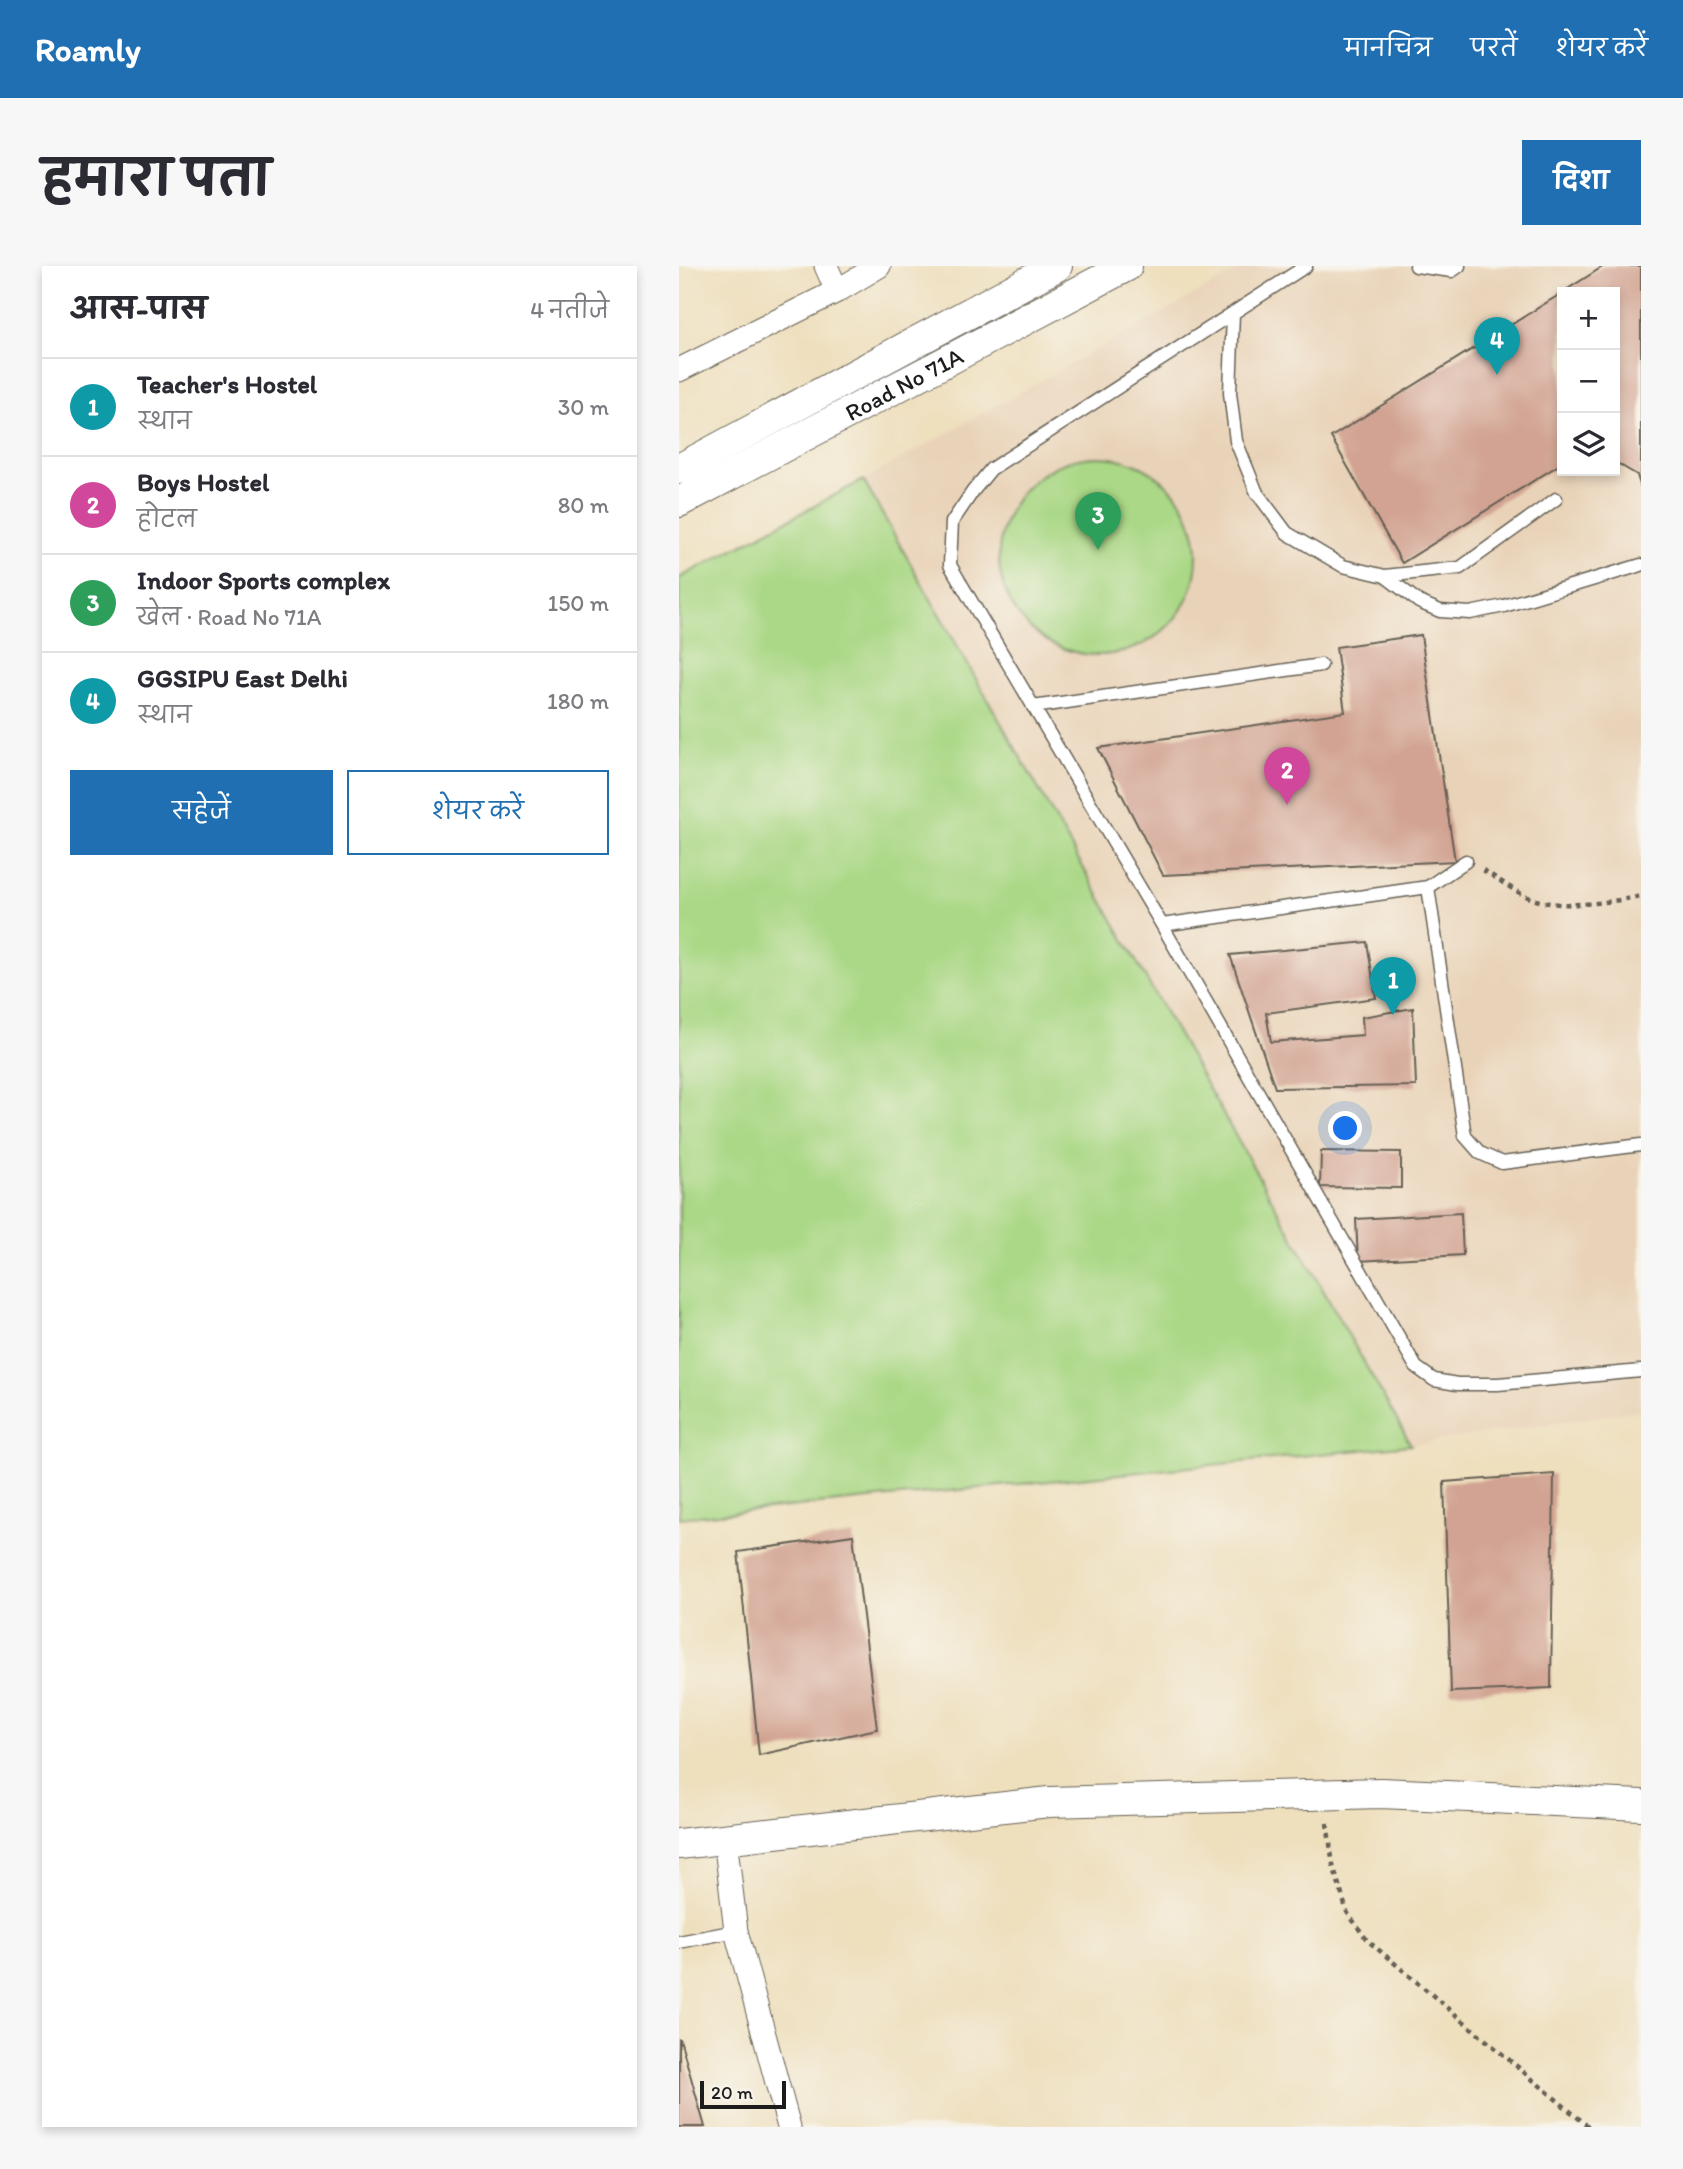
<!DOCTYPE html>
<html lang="hi">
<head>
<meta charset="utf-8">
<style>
  :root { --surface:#fff; --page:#f7f7f7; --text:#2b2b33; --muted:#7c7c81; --line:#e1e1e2; --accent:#1f6fb2 }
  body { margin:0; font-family:Itim,"Playpen Sans Deva",sans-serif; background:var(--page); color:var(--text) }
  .controls { position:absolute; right:21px; top:21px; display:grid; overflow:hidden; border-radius:0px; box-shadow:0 4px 10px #0003 }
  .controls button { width:63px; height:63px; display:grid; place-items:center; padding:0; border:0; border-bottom:2px solid var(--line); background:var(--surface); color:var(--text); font:35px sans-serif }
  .scale { position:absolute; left:21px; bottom:18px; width:86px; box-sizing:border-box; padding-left:7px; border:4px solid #1c1c1c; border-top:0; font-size:19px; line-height:24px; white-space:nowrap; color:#1c1c1c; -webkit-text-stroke:5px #f7f3e8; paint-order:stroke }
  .you { position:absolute; left:667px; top:863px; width:24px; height:24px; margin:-18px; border:5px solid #fff; border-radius:50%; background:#1a73e8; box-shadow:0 0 0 10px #1a73e833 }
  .badge { display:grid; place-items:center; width:46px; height:46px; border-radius:50%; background:var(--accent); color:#fff; font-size:23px; font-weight:700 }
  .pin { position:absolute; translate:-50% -58px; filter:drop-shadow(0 2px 4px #0008) }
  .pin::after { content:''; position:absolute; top:37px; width:24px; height:21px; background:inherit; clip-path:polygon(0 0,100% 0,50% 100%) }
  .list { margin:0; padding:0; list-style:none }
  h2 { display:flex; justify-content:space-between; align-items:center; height:91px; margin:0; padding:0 28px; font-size:30px }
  h2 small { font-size:23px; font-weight:400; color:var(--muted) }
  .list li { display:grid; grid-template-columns:46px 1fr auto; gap:21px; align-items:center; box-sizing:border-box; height:98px; padding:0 28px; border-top:2px solid var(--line) }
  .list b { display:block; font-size:26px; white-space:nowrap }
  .list p { margin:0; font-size:23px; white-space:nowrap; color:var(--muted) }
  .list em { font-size:23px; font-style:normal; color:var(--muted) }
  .actions { display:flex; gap:14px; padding:21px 28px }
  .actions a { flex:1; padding:16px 0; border:2px solid var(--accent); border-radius:0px; text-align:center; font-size:24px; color:var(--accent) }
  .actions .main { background:var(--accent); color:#fff }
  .icon { flex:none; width:38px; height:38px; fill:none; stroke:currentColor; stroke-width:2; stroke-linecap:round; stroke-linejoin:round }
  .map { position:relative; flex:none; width:962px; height:1861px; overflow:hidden; border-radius:0px }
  header { display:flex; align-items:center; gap:42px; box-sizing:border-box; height:98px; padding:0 35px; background:var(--accent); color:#fff }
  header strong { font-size:33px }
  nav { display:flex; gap:38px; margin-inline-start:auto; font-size:24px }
  .intro { display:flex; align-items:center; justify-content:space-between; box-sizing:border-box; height:168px; padding:0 42px }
  h1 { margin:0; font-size:49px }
  .button { padding:18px 32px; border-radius:0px; background:var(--accent); color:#fff; font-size:24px; font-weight:700 }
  main { display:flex; gap:42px; padding:0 42px }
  aside { flex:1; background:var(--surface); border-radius:0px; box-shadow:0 4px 10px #0003 }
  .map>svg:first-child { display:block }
</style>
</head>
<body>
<header>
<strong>Roamly</strong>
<nav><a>मानचित्र</a><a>परतें</a><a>शेयर करें</a></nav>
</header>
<div class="intro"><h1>हमारा पता</h1><a class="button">दिशा</a></div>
<main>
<aside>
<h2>आस-पास<small>4 नतीजे</small></h2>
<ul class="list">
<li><span class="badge" style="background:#0f9aa8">1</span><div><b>Teacher's Hostel</b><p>स्थान</p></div><em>30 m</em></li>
<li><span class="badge" style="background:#d1479c">2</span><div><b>Boys Hostel</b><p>होटल</p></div><em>80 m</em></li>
<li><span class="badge" style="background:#2e9e5b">3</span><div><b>Indoor Sports complex</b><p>खेल · Road No 71A</p></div><em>150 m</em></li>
<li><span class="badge" style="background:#0f9aa8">4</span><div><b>GGSIPU East Delhi</b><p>स्थान</p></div><em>180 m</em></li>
</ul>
<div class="actions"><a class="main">सहेजें</a><a>शेयर करें</a></div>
</aside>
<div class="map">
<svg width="962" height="1861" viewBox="0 0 962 1861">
  <rect width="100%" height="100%" fill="#f7f3e8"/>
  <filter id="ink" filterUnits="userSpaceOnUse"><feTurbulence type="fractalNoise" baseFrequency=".0143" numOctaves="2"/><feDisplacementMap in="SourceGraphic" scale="14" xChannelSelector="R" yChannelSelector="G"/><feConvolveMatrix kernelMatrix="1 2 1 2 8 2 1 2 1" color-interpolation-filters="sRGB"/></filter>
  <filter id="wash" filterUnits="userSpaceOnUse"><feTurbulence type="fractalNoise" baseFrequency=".00686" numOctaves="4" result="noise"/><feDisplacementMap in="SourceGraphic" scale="28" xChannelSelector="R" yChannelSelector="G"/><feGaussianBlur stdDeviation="1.57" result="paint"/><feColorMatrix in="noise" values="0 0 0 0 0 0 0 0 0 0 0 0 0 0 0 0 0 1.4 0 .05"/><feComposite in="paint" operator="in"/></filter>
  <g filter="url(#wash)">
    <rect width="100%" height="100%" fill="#eedfbd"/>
    <!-- built -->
    <path fill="#e9d3b8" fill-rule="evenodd" d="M 567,0 L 962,0 L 962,1144 L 732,1179 L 184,214 ZM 883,26 L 936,26 L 936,205 L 883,205 Z"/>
    <!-- green -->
    <path fill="#aad886" stroke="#637a51" stroke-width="2" d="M320 290a99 99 0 1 1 198 0a99 99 0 1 1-198 0Z
      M 184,214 L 732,1179 L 0,1252 L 0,312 Z"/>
    <g id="blocks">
      <!-- building -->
      <path fill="#d2a392" d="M 925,0 L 962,0 L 962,222 L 958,209 L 936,196 L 936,26 L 884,26 Z
        M 883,27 L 883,197 L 723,297 L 652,171 Z
        M 742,369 L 776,595 L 484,609 L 419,482 L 666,446 L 657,381 Z
        M 688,676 L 697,732 L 587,747 L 592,776 L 684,769 L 683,751 L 734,742 L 737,820 L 596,822 L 551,689 Z
        M 642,885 L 722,886 L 722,922 L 641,921 Z
        M 782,947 L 784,989 L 679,995 L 677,953 Z
        M 875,1208 L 872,1422 L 772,1426 L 765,1216 Z
        M 174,1269 L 198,1463 L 80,1489 L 59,1286 Z
        M 0,1773 L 1,1773 L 26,1861 L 0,1861 Z"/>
    </g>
  </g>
  <g filter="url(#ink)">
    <use href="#blocks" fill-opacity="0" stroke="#666054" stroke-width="2"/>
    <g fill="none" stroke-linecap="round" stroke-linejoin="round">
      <!-- service casing -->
      <g stroke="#666054" stroke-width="15">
        <path id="service" d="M 627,0 L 312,203 L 294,225 L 273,256 L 271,299 L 483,659 L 737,1101 L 755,1114 L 778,1118 L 819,1118 L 962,1105
          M 737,0 L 773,5 L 780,0
          M 554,47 L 551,127 L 557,175 L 578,227 L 608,267 L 664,300 L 706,310 L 781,302 L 877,233
          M 706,310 L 740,336 L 761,345 L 791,347 L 825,340 L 962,299
          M 354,441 L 642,399
          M 749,621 L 786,870 L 801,887 L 823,897 L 962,879
          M 483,659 L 749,621 L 787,595
          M 0,1676 L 57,1665"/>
      </g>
      <!-- minor casing -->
      <g stroke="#666054" stroke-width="25">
        <path id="minor" d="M 147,0 L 158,25
          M 0,104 L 158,25 L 200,0
          M 46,1572 L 57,1665 L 110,1861"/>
      </g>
      <!-- tertiary casing -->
      <g stroke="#666054" stroke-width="32">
        <g id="tertiary">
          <path d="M 0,203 L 378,0"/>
          <path id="s1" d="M 0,236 L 448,0"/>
          <path d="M 0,1578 L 370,1536 L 702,1527 L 962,1539"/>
        </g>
      </g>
      <!-- path -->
      <path stroke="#666054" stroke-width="4.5" stroke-dasharray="5 5" stroke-linecap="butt" d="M 804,604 C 821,614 838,628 857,634 C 884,643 935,636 962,630
        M 648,1557 L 654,1599 L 668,1646 L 688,1674 L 910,1861"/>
      <!-- service -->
      <use href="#service" stroke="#fff" stroke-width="12"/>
      <!-- minor -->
      <use href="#minor" stroke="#fff" stroke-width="23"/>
      <!-- tertiary -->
      <use href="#tertiary" stroke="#fff" stroke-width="30"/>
    </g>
  </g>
  <g text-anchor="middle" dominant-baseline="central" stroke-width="5" stroke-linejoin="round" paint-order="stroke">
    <!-- street labels -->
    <g font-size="24" fill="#1c1c1c" stroke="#f7f3e8">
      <text stroke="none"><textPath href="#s1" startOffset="254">Road No 71A</textPath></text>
    </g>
  </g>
</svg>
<div class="controls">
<button>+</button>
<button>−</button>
<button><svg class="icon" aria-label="layers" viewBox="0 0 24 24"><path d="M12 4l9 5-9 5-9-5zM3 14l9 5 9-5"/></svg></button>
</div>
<div class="scale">20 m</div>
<div class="you"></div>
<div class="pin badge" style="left:714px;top:749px;background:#0f9aa8">1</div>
<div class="pin badge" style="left:608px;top:539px;background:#d1479c">2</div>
<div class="pin badge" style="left:419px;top:284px;background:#2e9e5b">3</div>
<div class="pin badge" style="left:818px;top:109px;background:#0f9aa8">4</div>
</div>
</main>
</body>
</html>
